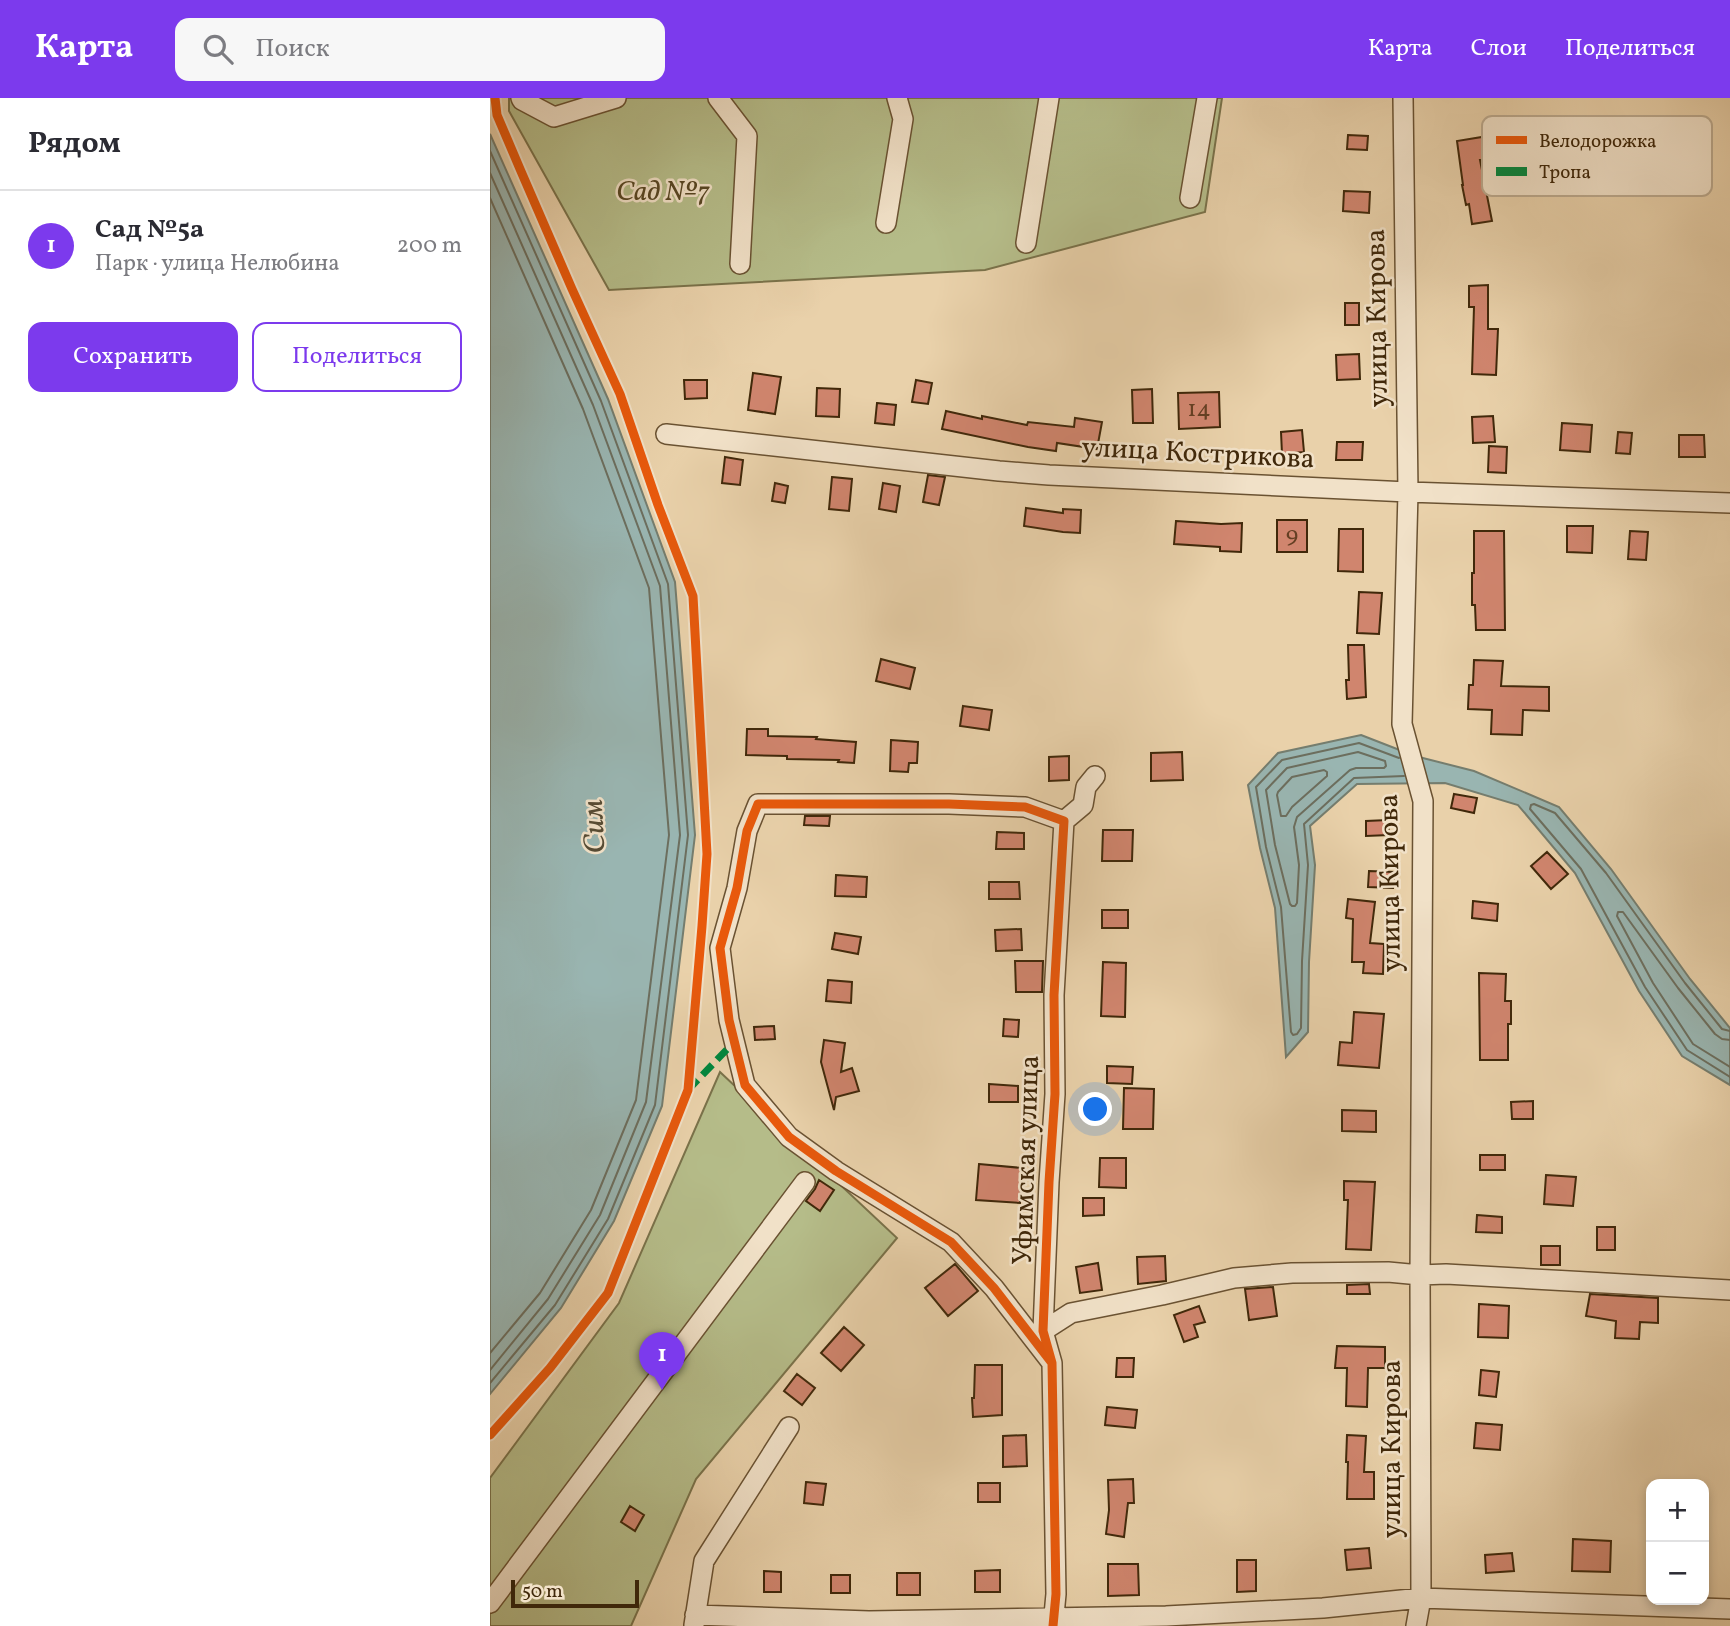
<!DOCTYPE html>
<html lang="ru">
<head>
<meta charset="utf-8">
<style>
  :root { --surface:#fff; --page:#f7f7f7; --text:#2b2b33; --muted:#7c7c81; --line:#e1e1e2; --accent:#7c3aed }
  body { margin:0; font-family:Vollkorn,serif; background:var(--page); color:var(--text) }
  .controls { position:absolute; right:21px; bottom:21px; display:grid; overflow:hidden; border-radius:14px; box-shadow:0 4px 10px #0003 }
  .controls button { width:63px; height:63px; display:grid; place-items:center; padding:0; border:0; border-bottom:2px solid var(--line); background:var(--surface); color:var(--text); font:35px sans-serif }
  .scale { position:absolute; left:21px; bottom:18px; width:128px; box-sizing:border-box; padding-left:7px; border:4px solid #40280a; border-top:0; font-size:19px; line-height:24px; white-space:nowrap; color:#40280a; -webkit-text-stroke:5px #f1e1c8; paint-order:stroke }
  .you { position:absolute; left:606px; top:1012px; width:24px; height:24px; margin:-18px; border:5px solid #fff; border-radius:50%; background:#1a73e8; box-shadow:0 0 0 10px #1a73e833 }
  .badge { display:grid; place-items:center; width:46px; height:46px; border-radius:50%; background:var(--accent); color:#fff; font-size:23px; font-weight:700 }
  .pin { position:absolute; translate:-50% -58px; filter:drop-shadow(0 2px 4px #0008) }
  .pin::after { content:''; position:absolute; top:37px; width:24px; height:21px; background:inherit; clip-path:polygon(0 0,100% 0,50% 100%) }
  .list { margin:0; padding:0; list-style:none }
  h2 { display:flex; justify-content:space-between; align-items:center; height:91px; margin:0; padding:0 28px; font-size:30px }
  h2 small { font-size:23px; font-weight:400; color:var(--muted) }
  .list li { display:grid; grid-template-columns:46px 1fr auto; gap:21px; align-items:center; box-sizing:border-box; height:112px; padding:0 28px; border-top:2px solid var(--line) }
  .list b { display:block; font-size:26px; white-space:nowrap }
  .list p { margin:0; font-size:23px; white-space:nowrap; color:var(--muted) }
  .list em { font-size:23px; font-style:normal; color:var(--muted) }
  .actions { display:flex; gap:14px; padding:21px 28px }
  .actions a { flex:1; padding:16px 0; border:2px solid var(--accent); border-radius:14px; text-align:center; font-size:24px; color:var(--accent) }
  .actions .main { background:var(--accent); color:#fff }
  .icon { flex:none; width:38px; height:38px; fill:none; stroke:currentColor; stroke-width:2; stroke-linecap:round; stroke-linejoin:round }
  .map { position:relative; flex:none; width:1240px; height:1528px; overflow:hidden }
  header { display:flex; align-items:center; gap:42px; box-sizing:border-box; height:98px; padding:0 35px; background:var(--accent); color:#fff }
  header strong { font-size:33px }
  nav { display:flex; gap:38px; margin-inline-start:auto; font-size:24px }
  .search { width:490px; height:63px; background:var(--page); display:flex; align-items:center; gap:18px; box-sizing:border-box; padding:0 24px; border-radius:14px; color:var(--muted); font-size:26px }
  main { display:flex }
  aside { flex:1; background:var(--surface) }
  .map>svg:first-child { display:block }
</style>
</head>
<body>
<header>
<strong>Карта</strong>
<div class="search"><svg class="icon" aria-label="search" viewBox="0 0 24 24"><circle cx="10" cy="10" r="6"/><path d="M15 15l6 6"/></svg>Поиск</div>
<nav><a>Карта</a><a>Слои</a><a>Поделиться</a></nav>
</header>
<main>
<aside>
<h2>Рядом<small></small></h2>
<ul class="list">
<li><span class="badge">1</span><div><b>Сад №5а</b><p>Парк · улица Нелюбина</p></div><em>200 m</em></li>
</ul>
<div class="actions"><a class="main">Сохранить</a><a>Поделиться</a></div>
</aside>
<div class="map">
<svg width="1240" height="1528" viewBox="0 0 1240 1528">
  <rect width="100%" height="100%" fill="#e9d1aa"/>
  <filter id="stains"><feTurbulence type="fractalNoise" baseFrequency=".00286" numOctaves="4"/><feColorMatrix values="0 0 0 0 .2 0 0 0 0 .09 0 0 0 0 .02 0 0 0 .5 -.17"/></filter>
  <radialGradient id="worn" r=".72"><stop offset=".6" stop-color="#630" stop-opacity="0"/><stop offset="1" stop-color="#630" stop-opacity=".3"/></radialGradient>
  <!-- green -->
  <path fill="#b5bc89" stroke="#7a724a" stroke-width="2" d="M 19,0 L 732,0 L 715,114 L 495,172 L 119,192 L 19,13 Z
    M 230,974 L 407,1140 L 206,1381 L 141,1528 L 0,1528 L 0,1380 L 129,1205 Z"/>
  <!-- water -->
  <path fill="#99b5b1" stroke="#757d6e" stroke-width="2" d="M 0,36 L 118,301 L 185,484 L 205,737 L 172,1008 L 124,1123 L 71,1210 L 0,1296 Z
    M 871,637 L 925,658 L 984,673 L 1069,709 L 1121,771 L 1200,881 L 1240,930 L 1240,987 L 1192,958 L 1149,893 L 1085,775 L 1028,707 L 955,685 L 867,686 L 820,728 L 825,767 L 819,864 L 818,934 L 796,959 L 785,810 L 770,750 L 758,687 L 788,655 Z"/>
  <g fill="none" stroke-linecap="round" stroke-linejoin="round">
    <!-- shore -->
    <path stroke="#6c6e5e" stroke-width="2" d="M 0,53 L 111,303 L 178,486 L 198,737 L 165,1007 L 118,1121 L 65,1207 L 0,1285
      M 0,75 L 103,307 L 170,488 L 190,737 L 156,1004 L 110,1117 L 58,1201 L 0,1272
      M 0,100 L 93,311 L 159,490 L 179,737 L 146,1002 L 101,1112 L 50,1195 L 0,1255
      M 868,654 L 895,663 L 896,668 L 894,670 L 866,670 L 860,672 L 807,719 L 804,729 L 809,767 L 807,805 L 805,808 L 802,808 L 800,806 L 785,747 L 776,692 L 797,670 Z
      M 909,660 L 869,645 L 792,662 L 766,689 L 776,749 L 791,809 L 801,934 L 803,937 L 807,936 L 811,930 L 812,863 L 818,767 L 814,726 L 864,680 L 914,678
      M 834,672 L 837,674 L 837,678 L 802,709 L 796,718 L 791,718 L 787,697 L 788,694 L 802,679 Z
      M 1240,933 L 1232,931 L 1195,885 L 1116,775 L 1065,715 L 1044,706 L 1041,707 L 1040,711 L 1091,771 L 1155,889 L 1197,952 L 1240,979
      M 1240,942 L 1232,941 L 1225,936 L 1188,890 L 1133,814 L 1128,814 L 1127,818 L 1163,885 L 1203,946 L 1240,969"/>
  </g>
  <!-- building -->
  <path fill="#d0856e" stroke="#40280a" stroke-width="2" d="M 858,37 L 878,38 L 877,52 L 857,51 Z
    M 992,39 L 995,62 L 990,62 L 1002,123 L 982,126 L 979,106 L 976,107 L 972,87 L 973,87 L 967,43 Z
    M 854,93 L 880,94 L 879,115 L 853,113 Z
    M 998,187 L 998,231 L 1008,231 L 1006,277 L 982,276 L 984,209 L 979,209 L 979,188 Z
    M 855,205 L 869,205 L 869,227 L 855,227 Z
    M 869,256 L 870,281 L 847,282 L 846,257 Z
    M 263,275 L 291,279 L 285,316 L 258,312 Z
    M 194,282 L 217,282 L 217,300 L 195,301 Z
    M 426,282 L 442,285 L 438,306 L 422,304 Z
    M 327,290 L 350,291 L 349,319 L 326,318 Z
    M 662,291 L 663,325 L 643,325 L 642,292 Z
    M 729,294 L 730,329 L 689,331 L 688,295 Z
    M 387,305 L 406,307 L 404,327 L 385,325 Z
    M 456,313 L 492,321 L 492,318 L 537,327 L 538,324 L 584,329 L 585,320 L 612,324 L 607,351 L 567,345 L 566,353 L 538,349 L 452,331 Z
    M 1003,318 L 1005,344 L 983,345 L 982,319 Z
    M 1072,325 L 1102,327 L 1100,354 L 1070,352 Z
    M 812,332 L 814,354 L 792,356 L 791,334 Z
    M 1128,334 L 1142,335 L 1140,356 L 1126,355 Z
    M 1189,337 L 1214,337 L 1215,359 L 1189,359 Z
    M 847,344 L 873,344 L 872,362 L 846,362 Z
    M 999,348 L 1017,349 L 1016,375 L 998,374 Z
    M 235,359 L 253,362 L 250,387 L 232,385 Z
    M 438,377 L 455,379 L 449,407 L 433,404 Z
    M 342,379 L 362,381 L 359,413 L 339,411 Z
    M 285,385 L 298,388 L 295,405 L 282,403 Z
    M 393,385 L 410,388 L 406,414 L 389,411 Z
    M 536,410 L 573,415 L 573,411 L 591,412 L 590,435 L 573,434 L 534,428 Z
    M 787,422 L 817,422 L 817,454 L 787,454 Z
    M 686,423 L 731,426 L 752,425 L 751,454 L 730,453 L 730,449 L 684,446 Z
    M 1077,428 L 1103,428 L 1102,455 L 1077,454 Z
    M 849,431 L 873,431 L 873,474 L 848,473 Z
    M 984,433 L 1014,433 L 1015,532 L 986,532 L 985,507 L 982,507 L 982,475 L 984,475 Z
    M 1140,433 L 1158,434 L 1156,462 L 1138,461 Z
    M 869,494 L 892,495 L 889,536 L 867,535 Z
    M 858,547 L 874,547 L 876,599 L 857,601 L 856,582 L 859,582 Z
    M 391,561 L 425,570 L 420,591 L 386,583 Z
    M 984,562 L 1013,563 L 1011,588 L 1059,589 L 1059,613 L 1033,612 L 1032,637 L 1001,636 L 1002,612 L 978,611 L 979,587 L 983,587 Z
    M 473,608 L 502,612 L 499,632 L 470,628 Z
    M 257,631 L 278,631 L 278,638 L 327,639 L 326,641 L 366,644 L 364,665 L 348,664 L 349,662 L 297,661 L 297,658 L 256,657 Z
    M 401,642 L 428,644 L 427,665 L 419,665 L 418,674 L 400,673 Z
    M 692,654 L 693,682 L 661,683 L 661,655 Z
    M 579,658 L 579,682 L 559,683 L 559,659 Z
    M 964,696 L 987,700 L 984,715 L 961,710 Z
    M 315,718 L 340,718 L 339,728 L 314,727 Z
    M 898,722 L 899,737 L 876,738 L 876,723 Z
    M 613,732 L 643,732 L 642,763 L 612,763 Z
    M 507,734 L 534,735 L 534,751 L 506,751 Z
    M 1057,754 L 1078,776 L 1061,791 L 1041,768 Z
    M 879,773 L 904,774 L 903,790 L 878,789 Z
    M 346,777 L 377,779 L 376,799 L 345,798 Z
    M 499,784 L 529,784 L 530,801 L 499,801 Z
    M 858,801 L 885,804 L 880,845 L 894,846 L 893,876 L 873,875 L 874,864 L 862,864 L 863,821 L 856,820 Z
    M 983,803 L 1008,806 L 1007,823 L 982,820 Z
    M 612,812 L 638,812 L 638,830 L 612,830 Z
    M 531,831 L 532,852 L 506,853 L 505,832 Z
    M 345,835 L 371,839 L 368,856 L 342,851 Z
    M 525,863 L 553,863 L 552,894 L 526,894 Z
    M 613,864 L 636,865 L 635,919 L 611,918 Z
    M 989,875 L 1016,876 L 1015,903 L 1021,903 L 1021,926 L 1018,926 L 1018,962 L 990,962 Z
    M 338,882 L 362,884 L 361,905 L 336,903 Z
    M 864,914 L 894,916 L 889,970 L 848,967 L 850,944 L 862,945 Z
    M 514,921 L 529,922 L 528,939 L 513,938 Z
    M 284,928 L 285,941 L 265,942 L 264,929 Z
    M 334,942 L 355,945 L 351,974 L 362,970 L 369,993 L 346,999 L 344,1012 L 331,964 Z
    M 617,968 L 643,969 L 642,986 L 617,985 Z
    M 499,986 L 528,988 L 528,1004 L 499,1004 Z
    M 634,990 L 664,991 L 663,1031 L 633,1031 Z
    M 1043,1003 L 1043,1021 L 1022,1021 L 1021,1004 Z
    M 852,1012 L 886,1013 L 886,1034 L 852,1033 Z
    M 990,1057 L 1015,1057 L 1015,1072 L 990,1072 Z
    M 610,1060 L 636,1060 L 636,1090 L 609,1089 Z
    M 489,1066 L 532,1070 L 530,1105 L 486,1102 Z
    M 1056,1077 L 1086,1079 L 1083,1108 L 1054,1106 Z
    M 329,1082 L 344,1092 L 330,1113 L 316,1103 L 325,1091 Z
    M 854,1083 L 885,1084 L 881,1152 L 856,1151 L 858,1102 L 854,1102 Z
    M 593,1100 L 614,1100 L 614,1117 L 593,1118 Z
    M 987,1117 L 1012,1119 L 1012,1135 L 986,1134 Z
    M 1107,1129 L 1125,1129 L 1125,1152 L 1107,1152 Z
    M 1051,1148 L 1070,1148 L 1070,1167 L 1051,1167 Z
    M 675,1158 L 676,1183 L 648,1186 L 647,1159 Z
    M 608,1165 L 612,1192 L 590,1195 L 586,1169 Z
    M 465,1166 L 488,1193 L 458,1218 L 435,1190 Z
    M 879,1186 L 880,1196 L 857,1196 L 857,1187 Z
    M 783,1189 L 787,1218 L 759,1222 L 755,1191 Z
    M 1100,1196 L 1168,1200 L 1168,1225 L 1150,1224 L 1149,1241 L 1125,1240 L 1126,1223 L 1096,1218 Z
    M 989,1206 L 1019,1208 L 1018,1240 L 988,1239 Z
    M 709,1208 L 715,1224 L 704,1227 L 708,1239 L 694,1244 L 684,1217 Z
    M 354,1229 L 374,1247 L 351,1273 L 331,1255 Z
    M 847,1248 L 895,1249 L 895,1270 L 878,1270 L 877,1309 L 856,1308 L 857,1270 L 845,1270 Z
    M 627,1260 L 644,1260 L 643,1279 L 626,1279 Z
    M 485,1267 L 512,1267 L 512,1317 L 483,1319 L 482,1300 L 484,1300 Z
    M 991,1272 L 1009,1274 L 1006,1299 L 989,1297 Z
    M 307,1276 L 325,1290 L 312,1307 L 294,1293 Z
    M 617,1309 L 647,1312 L 645,1330 L 615,1327 Z
    M 986,1325 L 1012,1327 L 1010,1352 L 984,1350 Z
    M 536,1337 L 537,1368 L 513,1369 L 513,1338 Z
    M 857,1337 L 876,1338 L 874,1374 L 884,1374 L 884,1401 L 857,1401 L 858,1364 L 856,1364 Z
    M 643,1381 L 644,1405 L 638,1405 L 634,1439 L 616,1436 L 619,1412 L 618,1382 Z
    M 316,1384 L 336,1386 L 333,1407 L 314,1405 Z
    M 488,1385 L 510,1385 L 510,1404 L 488,1404 Z
    M 140,1408 L 154,1417 L 145,1433 L 131,1424 Z
    M 1083,1441 L 1121,1443 L 1120,1474 L 1082,1473 Z
    M 879,1450 L 881,1470 L 857,1472 L 855,1452 Z
    M 1022,1455 L 1024,1473 L 996,1475 L 995,1457 Z
    M 747,1462 L 766,1462 L 766,1493 L 747,1494 Z
    M 618,1466 L 648,1466 L 649,1497 L 618,1498 Z
    M 510,1472 L 510,1494 L 485,1494 L 485,1473 Z
    M 274,1473 L 291,1474 L 291,1494 L 274,1494 Z
    M 407,1475 L 430,1475 L 430,1497 L 407,1497 Z
    M 341,1477 L 360,1477 L 360,1495 L 341,1495 Z"/>
  <g fill="none" stroke-linecap="round" stroke-linejoin="round">
    <!-- minor casing -->
    <g stroke="#6a5232" stroke-width="22">
      <path id="minor" d="M 31,0 L 32,2 L 64,19 L 126,0
        M 228,0 L 257,38 L 250,166
        M 913,0 L 918,394 L 912,626 L 933,703 L 930,1177 L 931,1500 L 926,1528
        M 700,100 L 717,0
        M 396,125 L 413,21 L 407,0
        M 536,145 L 559,0
        M 176,336 L 509,373 L 559,377 L 918,394 L 1240,405
        M 574,723 L 593,707 L 596,689 L 605,678
        M 553,1233 L 581,1215 L 672,1197 L 744,1180 L 802,1175 L 898,1174 L 930,1177 L 956,1176 L 1240,1192
        M 562,1265 L 504,1190 L 461,1144 L 346,1073 L 299,1039 L 255,987 L 239,922 L 230,850 L 247,790 L 257,733 L 268,706 L 459,706 L 535,709 L 574,723
        M 0,1505 L 315,1084
        M 205,1517 L 379,1523 L 676,1518 L 833,1510 L 931,1500 L 1240,1511
        M 204,1527 L 214,1463 L 299,1329
        M 563,1528 L 566,1496 L 562,1265 L 553,1233 L 559,1084 L 565,996 L 564,897 L 574,723"/>
    </g>
    <!-- minor -->
    <use href="#minor" stroke="#f1e1c8" stroke-width="19"/>
    <!-- quiet -->
    <path stroke="#00873e" stroke-width="7" stroke-dasharray="14 7" stroke-linecap="butt" d="M 198,992 L 244,944"/>
    <!-- cycleway casing -->
    <g stroke="#f1e1c8" stroke-width="13">
      <path id="cycleway" d="M 562,1265 L 504,1190 L 461,1144 L 346,1073 L 299,1039 L 255,987 L 239,922 L 230,850 L 247,790 L 257,733 L 268,706 L 459,706 L 535,709 L 574,723 L 564,897 L 565,996 L 559,1084 L 553,1233 L 562,1265 L 566,1496 L 563,1528
        M 0,1337 L 60,1270 L 118,1195 L 198,992 L 212,828 L 217,756 L 203,498 L 168,407 L 130,296 L 82,191 L 30,71 L 7,17 L 5,0"/>
    </g>
    <!-- cycleway -->
    <use href="#cycleway" stroke="#e8590c" stroke-width="9"/>
  </g>
  <g text-anchor="middle" dominant-baseline="central" stroke-width="5" stroke-linejoin="round" paint-order="stroke">
    <!-- number labels -->
    <g font-size="24" fill="#643f23">
      <text x="709" y="312">14</text>
      <text x="802" y="438">9</text>
    </g>
    <!-- park labels -->
    <g font-size="28" font-style="italic" fill="#574623" stroke="#f1e1c8">
      <text x="173" y="94">Сад №7</text>
    </g>
    <!-- street labels -->
    <g font-size="28" fill="#40280a" stroke="#f1e1c8">
      <text transform="translate(888 220) rotate(-91)">улица Кирова</text>
      <text transform="translate(708 356) rotate(3)">улица Кострикова</text>
      <text transform="translate(901 785) rotate(-91)">улица Кирова</text>
      <text transform="translate(537 1062) rotate(-88)">Уфимская улица</text>
      <text transform="translate(902 1351) rotate(-90)">улица Кирова</text>
    </g>
    <!-- water labels -->
    <g font-size="30" font-style="italic" fill="#564b34" stroke="#f1e1c8">
      <text transform="translate(105 728) rotate(-93)">Сим</text>
    </g>
  </g>
  <!-- legend -->
  <rect x="992" y="18" width="230" height="80" rx="10" fill="#f1e1c8" stroke="#bcaa8f" stroke-width="2"/>
  <rect x="1006" y="38" width="31" height="8" fill="#e8590c"/>
  <rect x="1006" y="69" width="31" height="9" fill="#00873e"/>
  <g font-size="19" fill="#40280a">
    <text x="1049" y="49">Велодорожка</text>
    <text x="1049" y="80">Тропа</text>
  </g>
  <rect width="100%" height="100%" filter="url(#stains)"/>
  <rect width="100%" height="100%" fill="url(#worn)"/>
</svg>
<div class="controls">
<button>+</button>
<button>−</button>
</div>
<div class="scale">50 m</div>
<div class="you"></div>
<div class="pin badge" style="left:172px;top:1292px">1</div>
</div>
</main>
</body>
</html>
